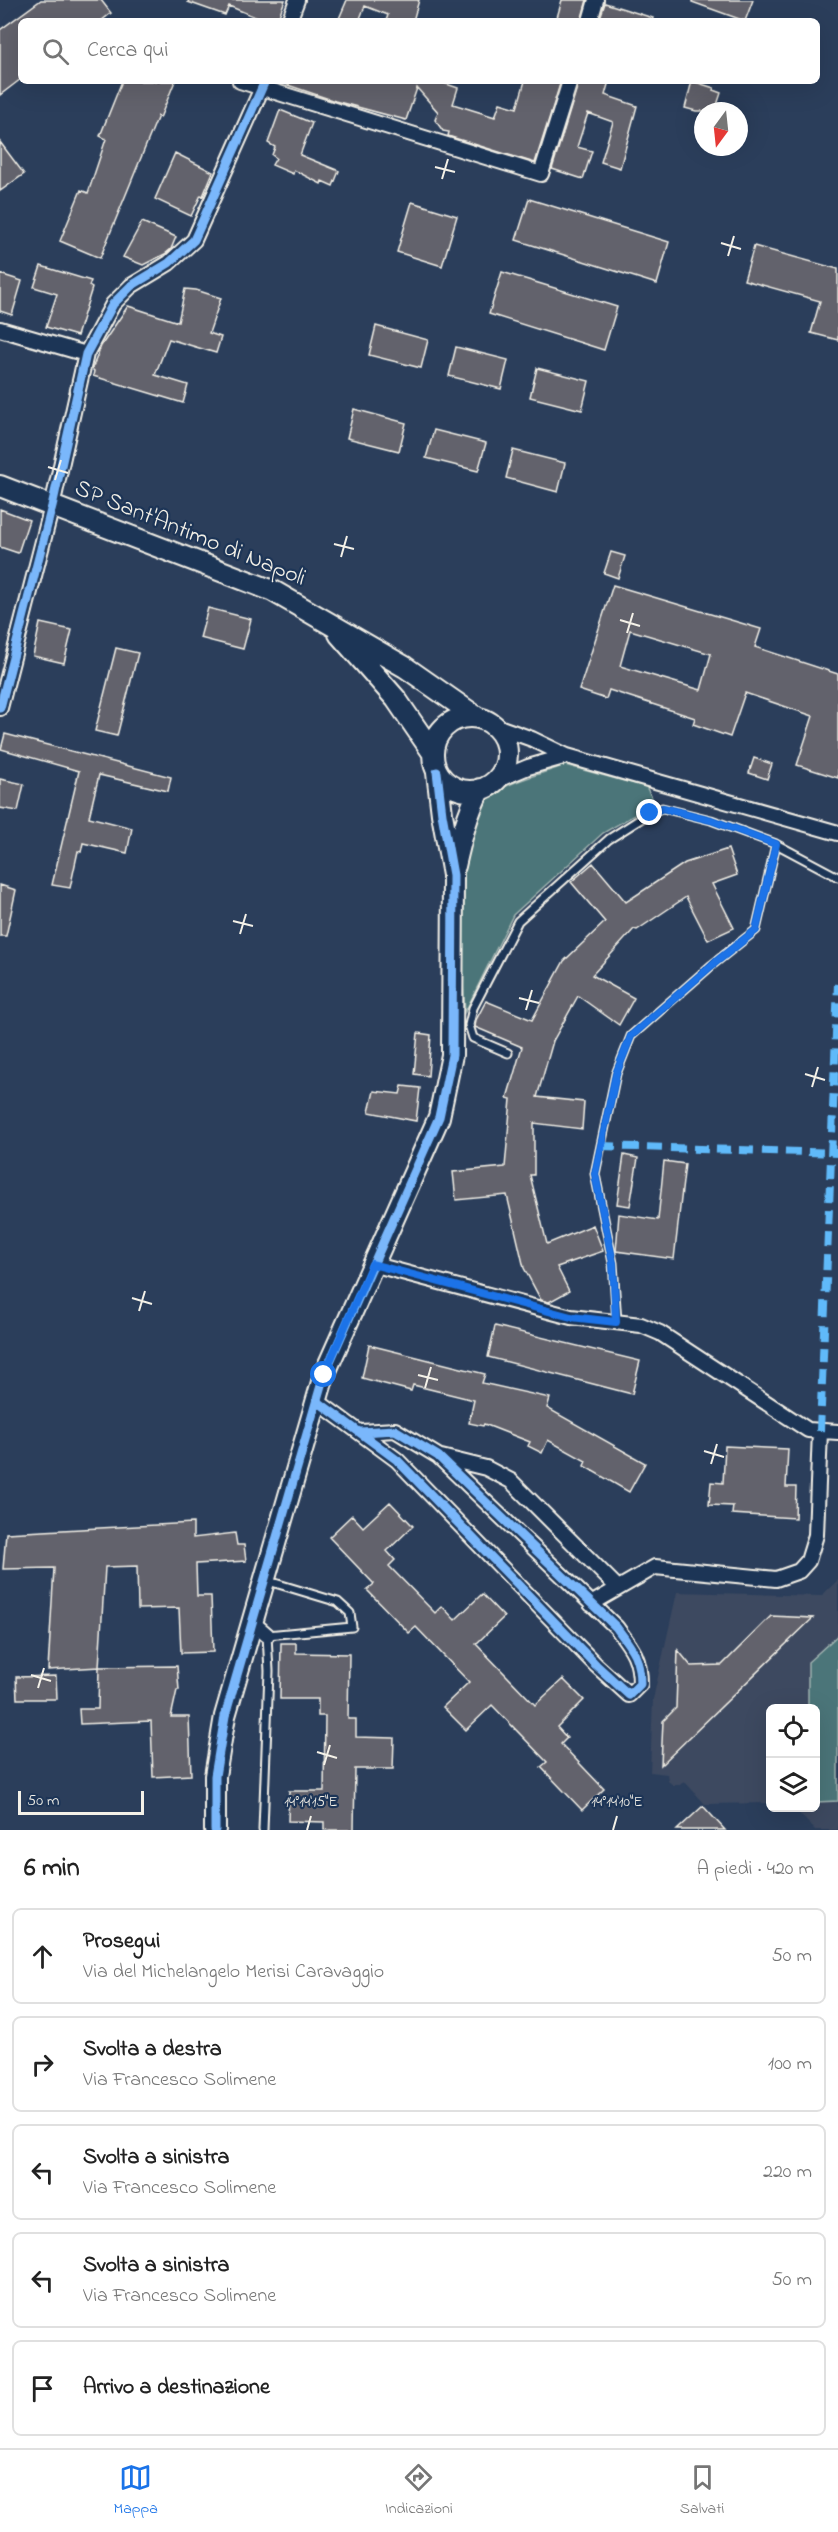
<!DOCTYPE html>
<html lang="it">
<head>
<meta charset="utf-8">
<style>
  :root { --surface:#fff; --page:#f2f2f2; --text:#222; --muted:#767676; --line:#e0e0e0; --accent:#1a73e8 }
  body { margin:0; font-family:"Indie Flower",sans-serif; background:var(--page); color:var(--text) }
  .controls { position:absolute; right:18px; bottom:18px; display:grid; overflow:hidden; border-radius:9px; box-shadow:0 6px 24px #0002 }
  .controls button { width:54px; height:54px; display:grid; place-items:center; padding:0; border:0; border-bottom:2px solid var(--line); background:var(--surface); color:var(--text); font:30px sans-serif }
  .compass { position:absolute; left:694px; top:102px; width:54px; height:54px; border-radius:50%; background:var(--surface); box-shadow:0 6px 24px #0002; rotate:195deg }
  .scale { position:absolute; left:18px; bottom:15px; width:126px; box-sizing:border-box; padding-left:6px; border:3px solid #f4f1e8; border-top:0; font-size:16px; line-height:21px; white-space:nowrap; color:#f4f1e8; -webkit-text-stroke:4px #1d3557; paint-order:stroke }
  .stop { position:absolute; width:18px; height:18px; margin:-14px; border:4px solid #1a73e8; border-radius:50%; background:#fff }
  .stop.end { background:#1a73e8; border-color:#fff; box-shadow:0 2px 6px #0008 }
  .list { margin:0; padding:0; list-style:none }
  h2 { display:flex; justify-content:space-between; align-items:center; height:78px; margin:0; padding:0 24px; font-size:26px }
  h2 small { font-size:20px; font-weight:400; color:var(--muted) }
  .list li { display:grid; grid-template-columns:39px 1fr auto; gap:18px; align-items:center; box-sizing:border-box; height:96px; margin:0 12px 12px; padding:0 12px; border:2px solid var(--line); border-radius:9px }
  .list b { display:block; font-size:22px; white-space:nowrap }
  .list p { margin:0; font-size:20px; white-space:nowrap; color:var(--muted) }
  .list em { font-size:20px; font-style:normal; color:var(--muted) }
  .icon { flex:none; width:33px; height:33px; fill:none; stroke:currentColor; stroke-width:2; stroke-linecap:round; stroke-linejoin:round }
  .map { position:relative; flex:none; width:838px; height:1830px; overflow:hidden }
  .search { position:absolute; background:var(--surface); box-shadow:0 6px 24px #0002; left:18px; right:18px; top:18px; height:66px; display:flex; align-items:center; gap:15px; box-sizing:border-box; padding:0 21px; border-radius:9px; color:var(--muted); font-size:22px }
  .sheet { height:618px; background:var(--surface) }
  nav { display:flex; justify-content:space-around; align-items:center; box-sizing:border-box; height:84px; border-top:2px solid var(--line); background:var(--surface); font-size:16px; color:var(--muted) }
  nav a { display:grid; justify-items:center; gap:3px }
  nav .on { color:var(--accent) }
  .map>svg:first-child { display:block }
</style>
</head>
<body>
<div class="map">
<svg width="838" height="1830" viewBox="0 0 838 1830">
  <rect width="100%" height="100%" fill="#2b3e5b"/>
  <filter id="ink" filterUnits="userSpaceOnUse"><feTurbulence type="fractalNoise" baseFrequency=".0167" numOctaves="2"/><feDisplacementMap in="SourceGraphic" scale="12" xChannelSelector="R" yChannelSelector="G"/><feConvolveMatrix kernelMatrix="1 2 1 2 8 2 1 2 1" color-interpolation-filters="sRGB"/></filter>
  <g filter="url(#ink)">
    <!-- built -->
    <path fill="#3c4960" d="M 838,1580 L 838,1635 L 808,1662 L 808,1708 L 770,1708 L 770,1803 L 705,1804 L 684,1781 L 680,1785 L 673,1785 L 668,1781 L 667,1774 L 650,1772 L 653,1699 L 677,1592 L 821,1596 Z
      M 838,1801 L 838,1830 L 815,1830 L 794,1808 L 816,1808 L 816,1802 Z"/>
    <!-- green -->
    <path fill="#4c7579" stroke="#a0b3b0" stroke-width="1.5" d="M 565,765 L 646,787 L 655,803 L 603,833 L 513,915 L 465,1012 C 461,948 452,881 476,820 C 478,814 480,805 485,800 C 506,781 540,775 565,765 Z
      M 838,1635 L 838,1801 L 816,1802 L 816,1708 L 808,1708 L 808,1662 Z"/>
    <!-- building -->
    <path fill="#62626c" stroke="#f4f1e8" stroke-width="1.5" fill-rule="evenodd" d="M 41,0 L 101,0 L 111,13 L 101,21 L 21,21 L 21,79 L 0,95 L 0,30 Z
      M 189,0 L 285,0 L 277,21 L 265,21 L 229,6 L 225,15 L 188,2 Z
      M 347,0 L 419,0 L 413,21 L 386,21 L 388,15 L 365,6 L 359,21 L 338,21 Z
      M 562,0 L 587,0 L 581,21 L 556,21 Z
      M 692,0 L 753,0 L 745,21 L 692,2 Z
      M 605,3 L 653,18 L 652,21 L 599,21 Z
      M 122,81 L 175,81 L 160,118 L 158,116 L 100,258 L 60,241 L 81,190 L 88,193 L 106,139 L 100,136 Z
      M 276,81 L 438,81 L 458,88 L 453,104 L 495,117 L 500,103 L 517,108 L 525,81 L 561,81 L 535,163 L 448,136 L 449,132 L 443,131 L 435,120 L 438,112 L 417,88 L 406,120 L 335,101 Z
      M 579,81 L 609,81 L 605,95 L 637,106 L 620,168 L 601,162 L 613,122 L 588,113 L 577,147 L 592,151 L 583,179 L 552,169 Z
      M 692,81 L 714,88 L 713,90 L 721,93 L 715,111 L 696,111 L 685,108 Z
      M 280,110 L 312,123 L 300,155 L 339,171 L 333,186 L 322,181 L 321,184 L 294,170 L 293,174 L 272,165 L 276,158 L 272,155 L 275,147 L 268,143 Z
      M 0,142 L 24,174 L 0,191 Z
      M 175,153 L 213,172 L 203,196 L 201,195 L 191,216 L 155,199 Z
      M 529,199 L 669,242 L 657,284 L 516,240 Z
      M 412,202 L 457,216 L 442,266 L 397,252 Z
      M 142,222 L 176,237 L 171,249 L 165,254 L 143,265 L 123,257 Z
      M 754,246 L 838,269 L 838,340 L 811,333 L 820,301 L 744,280 Z
      M 41,266 L 91,281 L 89,286 L 92,288 L 77,336 L 46,327 L 57,294 L 34,287 Z
      M 502,272 L 617,307 L 604,350 L 489,314 Z
      M 0,274 L 22,281 L 12,315 L 0,311 Z
      M 185,289 L 196,290 L 221,298 L 209,333 L 221,337 L 216,353 L 169,339 L 155,375 L 188,385 L 183,403 L 93,376 L 94,371 L 92,369 L 101,346 L 128,306 L 178,322 Z
      M 376,326 L 428,340 L 421,368 L 369,355 Z
      M 456,347 L 508,360 L 501,389 L 449,376 Z
      M 537,368 L 589,381 L 582,410 L 530,397 Z
      M 354,409 L 406,423 L 399,451 L 347,438 Z
      M 434,430 L 486,443 L 478,471 L 426,458 Z
      M 513,450 L 565,463 L 558,492 L 506,478 Z
      M 0,509 L 29,520 L 18,553 L 0,547 Z
      M 611,552 L 625,556 L 618,578 L 604,573 Z
      M 613,585 L 761,629 L 755,647 L 838,674 L 838,778 L 797,765 L 813,716 L 745,693 L 730,737 L 693,724 L 695,718 L 609,690 L 606,699 L 579,690 ZM 630,630 L 711,654 L 701,690 L 620,666 Z
      M 208,608 L 251,619 L 243,649 L 200,638 Z
      M 40,623 L 72,630 L 64,663 L 33,656 Z
      M 116,648 L 138,653 L 117,736 L 95,731 Z
      M 5,734 L 171,777 L 168,791 L 99,775 L 89,817 L 132,828 L 127,853 L 83,843 L 81,852 L 78,851 L 70,888 L 52,885 L 79,771 L 1,749 Z
      M 754,758 L 772,764 L 767,779 L 749,773 Z
      M 0,779 L 24,784 L 18,811 L 0,808 Z
      M 728,849 L 737,875 L 712,884 L 734,928 L 708,940 L 686,897 L 637,930 L 634,929 L 592,975 L 634,998 L 619,1025 L 578,996 L 553,1041 L 537,1097 L 584,1102 L 582,1129 L 534,1123 L 534,1175 L 530,1175 L 547,1244 L 593,1225 L 603,1251 L 557,1267 L 569,1291 L 549,1302 L 541,1300 L 524,1268 L 507,1195 L 456,1200 L 453,1172 L 505,1167 L 511,1099 L 507,1098 L 522,1047 L 475,1027 L 476,1020 L 486,1001 L 532,1020 L 564,961 L 605,922 L 571,882 L 593,863 L 626,902 L 685,863 Z
      M 0,885 L 16,890 L 6,936 L 0,936 Z
      M 418,1033 L 431,1035 L 428,1076 L 414,1074 Z
      M 402,1086 L 420,1088 L 416,1121 L 369,1112 L 374,1091 L 400,1094 Z
      M 624,1155 L 638,1158 L 630,1206 L 617,1204 Z
      M 664,1161 L 685,1164 L 674,1259 L 616,1251 L 619,1214 L 658,1220 Z
      M 495,1326 L 640,1361 L 632,1394 L 488,1357 Z
      M 369,1345 L 485,1374 L 482,1383 L 550,1398 L 547,1408 L 645,1463 L 629,1492 L 584,1466 L 586,1461 L 548,1440 L 542,1453 L 528,1446 L 530,1442 L 484,1424 L 483,1426 L 469,1423 L 474,1400 L 413,1385 L 411,1391 L 362,1378 Z
      M 725,1446 L 788,1449 L 786,1487 L 796,1487 L 795,1518 L 732,1514 L 733,1506 L 709,1505 L 711,1482 L 723,1483 Z
      M 390,1502 L 413,1526 L 387,1551 L 395,1560 L 389,1566 L 435,1613 L 442,1606 L 455,1620 L 482,1594 L 504,1617 L 476,1644 L 535,1705 L 563,1679 L 584,1700 L 557,1727 L 567,1738 L 561,1744 L 604,1789 L 582,1810 L 541,1767 L 547,1762 L 492,1705 L 466,1730 L 443,1707 L 469,1682 L 416,1627 L 409,1633 L 367,1590 L 374,1584 L 329,1537 L 352,1515 L 363,1527 Z
      M 193,1523 L 193,1538 L 235,1533 L 237,1545 L 244,1545 L 246,1561 L 196,1564 L 197,1596 L 211,1596 L 213,1652 L 181,1653 L 179,1608 L 138,1609 L 137,1566 L 105,1567 L 99,1667 L 48,1670 L 54,1568 L 3,1569 L 6,1533 Z
      M 771,1616 L 813,1618 L 661,1765 L 663,1721 L 676,1708 L 678,1650 L 691,1666 L 722,1665 Z
      M 281,1643 L 296,1643 L 296,1653 L 349,1654 L 348,1719 L 356,1719 L 356,1737 L 394,1738 L 393,1769 L 355,1769 L 354,1830 L 324,1830 L 324,1822 L 288,1821 L 289,1791 L 324,1791 L 325,1716 L 318,1716 L 318,1699 L 280,1699 Z
      M 177,1666 L 179,1690 L 177,1690 L 171,1717 L 189,1717 L 191,1775 L 153,1777 L 151,1721 L 80,1724 L 79,1709 L 98,1709 L 99,1667 Z
      M 56,1676 L 57,1699 L 17,1699 L 16,1677 Z
      M 703,1806 L 725,1830 L 677,1830 Z"/>
    <g fill="none" stroke-linecap="round" stroke-linejoin="round">
      <!-- lane casing -->
      <g stroke="#f4f1e8" stroke-width="11">
        <path id="lane" d="M 508,1053 L 473,1038 L 469,1025 L 473,1008 L 518,921 L 609,839 L 650,813 L 662,808 L 711,820 L 776,844 L 838,877
          M 617,1322 L 613,1263 L 595,1174 L 616,1074 L 631,1036 L 712,965 L 756,930 L 776,844
          M 263,1830 L 269,1671 L 267,1635 L 352,1627 L 350,1613 L 338,1602 L 265,1580"/>
      </g>
      <!-- street casing -->
      <g stroke="#f4f1e8" stroke-width="18">
        <path id="street" d="M 289,21 L 297,0
          M 590,21 L 596,0
          M 240,81 L 541,174 L 570,81
          M 0,329 L 86,354
          M 0,708 L 52,506 L 86,354 L 113,304 L 131,286 L 169,263 L 194,240 L 265,81
          M 493,725 L 532,739 L 567,756 L 838,833
          M 495,781 L 528,767 L 567,756
          M 372,1264 L 571,1317 L 641,1325 L 660,1333 L 808,1430 L 838,1432
          M 317,1401 L 397,1460 L 596,1665 L 629,1695 L 640,1684 C 640,1657 632,1648 616,1627 L 438,1456 L 395,1430 L 361,1432
          M 441,1457 L 486,1468 L 511,1481 L 618,1588
          M 591,1604 L 655,1567 L 776,1579 L 799,1571 L 808,1561 L 816,1535 L 820,1431
          M 252,1622 L 267,1635"/>
      </g>
      <!-- secondary casing -->
      <g stroke="#f4f1e8" stroke-width="24">
        <path id="secondary" d="M 0,486 L 273,591 L 405,667 L 478,718
          M 339,634 L 396,699 L 433,753
          M433 754a37 37 0 1 1 74 0a37 37 0 1 1-74 0Z
          M 455,866 C 461,839 467,814 480,789
          M 215,1830 L 215,1776 L 225,1716 L 324,1375 L 439,1117 L 452,1055 L 453,875 L 442,814 L 437,772"/>
      </g>
      <!-- lane -->
      <use href="#lane" stroke="#1d3557" stroke-width="7"/>
      <!-- street -->
      <use href="#street" stroke="#1d3557" stroke-width="14"/>
      <!-- secondary -->
      <use href="#secondary" stroke="#1d3557" stroke-width="20"/>
      <!-- quiet -->
      <path stroke="#60bafa" stroke-width="8" stroke-dasharray="15 8" stroke-linecap="butt" d="M 601,1146 L 838,1153
        M 820,1431 L 838,984"/>
      <!-- cycleway casing -->
      <g stroke="#1d3557" stroke-width="13">
        <path id="cycleway" d="M 0,708 L 52,506 L 86,354 L 113,304 L 131,286 L 169,263 L 194,240 L 265,81
          M 317,1401 L 397,1460 L 596,1665 L 629,1695 L 640,1684 C 640,1657 632,1648 616,1627 L 438,1456 L 395,1430 L 361,1432
          M 215,1830 L 215,1776 L 225,1716 L 324,1375 L 439,1117 L 452,1055 L 453,875 L 442,814 L 437,772"/>
      </g>
      <!-- cycleway -->
      <use href="#cycleway" stroke="#7ab7fb" stroke-width="9"/>
    </g>
  </g>
  <g fill="none" stroke-linecap="round" stroke-linejoin="round" filter="url(#ink)">
    <!-- route -->
    <path stroke="#1a73e8" stroke-width="8" d="M 324,1375 L 372,1264 L 571,1317 L 616,1322 L 613,1263 L 595,1174 L 616,1074 L 631,1036 L 712,965 L 756,930 L 776,844 L 711,820 L 663,808 L 650,813"/>
  </g>
  <!-- ticks -->
  <path fill="none" stroke="#f4f1e8" stroke-width="2" d="M 435,167 L 455,172M 442,179 L 448,159M 721,243 L 741,249M 728,256 L 734,236M 48,467 L 68,473M 55,480 L 61,460M 334,544 L 354,549M 341,557 L 347,536M 620,620 L 640,626M 627,633 L 633,613M 233,921 L 253,926M 240,934 L 246,914M 519,998 L 539,1003M 526,1010 L 532,990M 805,1074 L 825,1080M 812,1087 L 818,1067M 132,1298 L 152,1304M 139,1311 L 145,1291M 418,1375 L 438,1380M 425,1388 L 431,1367M 704,1451 L 724,1457M 711,1464 L 717,1444M 31,1675 L 51,1681M 38,1688 L 44,1668M 317,1752 L 337,1758M 324,1765 L 330,1745M 307,1830 L 311,1816M 613,1830 L 617,1816"/>
  <g text-anchor="middle" dominant-baseline="central" stroke-width="4.5" stroke-linejoin="round" paint-order="stroke">
    <!-- street labels -->
    <g font-size="24" fill="#f4f1e8" stroke="#1d3557">
      <text transform="translate(190 534) rotate(22)">SP Sant'Antimo di Napoli</text>
    </g>
  </g>
  <g font-size="15" text-anchor="middle" fill="#f4f1e8" stroke="#1d3557" stroke-width="4.5" stroke-linejoin="round" paint-order="stroke">
    <text x="311" y="1806">14°14'15"E</text>
    <text x="617" y="1806">14°14'10"E</text>
  </g>
</svg>
<div class="controls">
<button><svg class="icon" aria-label="locate" viewBox="0 0 24 24"><circle cx="12" cy="12" r="6"/><path d="M12 2v4M12 18v4M2 12h4M18 12h4"/></svg></button>
<button><svg class="icon" aria-label="layers" viewBox="0 0 24 24"><path d="M12 4l9 5-9 5-9-5zM3 14l9 5 9-5"/></svg></button>
</div>
<svg class="compass" viewBox="-18 -18 36 36"><path d="M0-13l5 13h-10z" fill="#e53935"/><path d="M0 13l5-13h-10z" fill="#767676"/></svg>
<div class="scale">50 m</div>
<div class="stop" style="left:324px;top:1375px"></div>
<div class="stop end" style="left:650px;top:813px"></div>
<div class="search"><svg class="icon" aria-label="search" viewBox="0 0 24 24"><circle cx="10" cy="10" r="6"/><path d="M15 15l6 6"/></svg>Cerca qui</div>
</div>
<section class="sheet">
<h2>6 min<small>A piedi · 420 m</small></h2>
<ul class="list">
<li><svg class="icon" aria-label="ahead" viewBox="0 0 24 24"><path d="M12 20V5M6 11l6-6 6 6"/></svg><div><b>Prosegui</b><p>Via del Michelangelo Merisi Caravaggio</p></div><em>50 m</em></li>
<li><svg class="icon" aria-label="right" viewBox="0 0 24 24"><path d="M7 20v-9h11M14 6l5 5-5 5"/></svg><div><b>Svolta a destra</b><p>Via Francesco Solimene</p></div><em>100 m</em></li>
<li><svg class="icon" aria-label="left" viewBox="0 0 24 24"><path d="M17 20v-9H6M10 6l-5 5 5 5"/></svg><div><b>Svolta a sinistra</b><p>Via Francesco Solimene</p></div><em>220 m</em></li>
<li><svg class="icon" aria-label="left" viewBox="0 0 24 24"><path d="M17 20v-9H6M10 6l-5 5 5 5"/></svg><div><b>Svolta a sinistra</b><p>Via Francesco Solimene</p></div><em>50 m</em></li>
<li><svg class="icon" aria-label="arrive" viewBox="0 0 24 24"><path d="M6 21V4h12l-3 4 3 4H6"/></svg><div><b>Arrivo a destinazione</b></div></li>
</ul>
</section>
<nav>
<a class="on"><svg class="icon" aria-label="map" viewBox="0 0 24 24"><path d="M3 6l6-2 6 2 6-2v14l-6 2-6-2-6 2zM9 4v14M15 6v14"/></svg>Mappa</a>
<a><svg class="icon" aria-label="directions" viewBox="0 0 24 24"><path d="M12 3l9 9-9 9-9-9zM9 14v-3h6M13 9l2 2-2 2"/></svg>Indicazioni</a>
<a><svg class="icon" aria-label="saved" viewBox="0 0 24 24"><path d="M7 4h10v16l-5-4-5 4z"/></svg>Salvati</a>
</nav>
</body>
</html>
